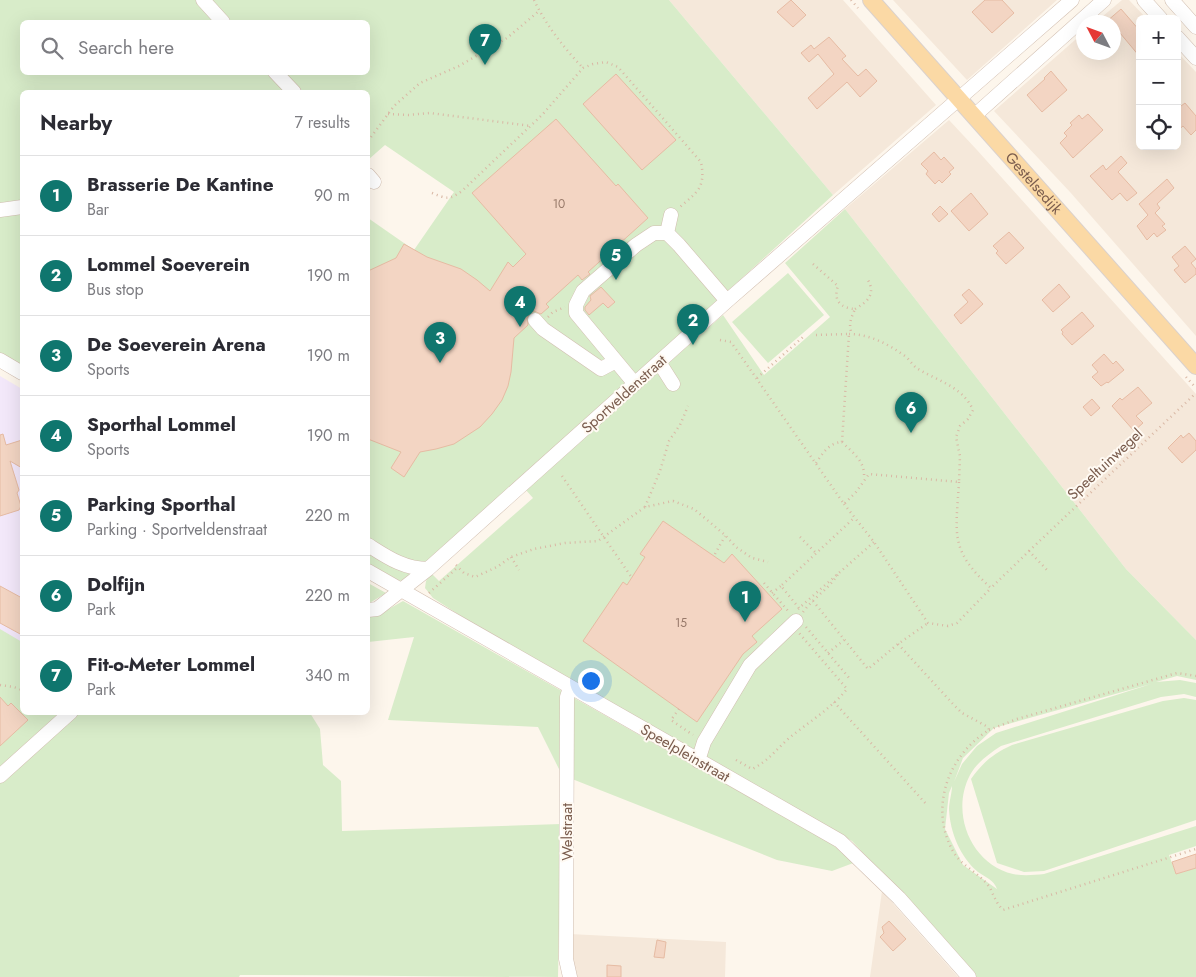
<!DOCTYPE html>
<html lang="en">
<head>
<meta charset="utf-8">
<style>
  :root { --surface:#fff; --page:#f7f7f7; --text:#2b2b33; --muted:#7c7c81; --line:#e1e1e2; --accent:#0f766e }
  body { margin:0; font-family:Jost,sans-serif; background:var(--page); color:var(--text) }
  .controls { position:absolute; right:15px; top:15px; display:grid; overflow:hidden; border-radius:8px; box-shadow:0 5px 20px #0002 }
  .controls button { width:45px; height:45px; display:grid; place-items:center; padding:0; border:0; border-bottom:1px solid var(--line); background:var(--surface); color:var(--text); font:25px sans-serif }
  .compass { position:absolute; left:1076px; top:15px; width:45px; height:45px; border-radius:50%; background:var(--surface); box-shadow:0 5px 20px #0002; rotate:311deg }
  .you { position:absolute; left:590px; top:680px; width:18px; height:18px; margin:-12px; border:4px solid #fff; border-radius:50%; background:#1a73e8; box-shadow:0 0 0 8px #1a73e833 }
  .badge { display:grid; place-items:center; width:32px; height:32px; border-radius:50%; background:var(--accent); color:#fff; font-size:16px; font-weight:700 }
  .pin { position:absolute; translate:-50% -41px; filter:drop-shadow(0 1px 2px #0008) }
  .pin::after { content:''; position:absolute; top:26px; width:18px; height:15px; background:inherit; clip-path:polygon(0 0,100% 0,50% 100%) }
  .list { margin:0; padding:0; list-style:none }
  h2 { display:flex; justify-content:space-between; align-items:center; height:65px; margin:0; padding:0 20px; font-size:21px }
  h2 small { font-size:16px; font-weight:400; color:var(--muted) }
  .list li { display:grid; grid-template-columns:32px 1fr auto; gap:15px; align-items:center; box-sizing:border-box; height:80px; padding:0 20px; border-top:1px solid var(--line) }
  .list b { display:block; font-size:19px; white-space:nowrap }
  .list p { margin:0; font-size:16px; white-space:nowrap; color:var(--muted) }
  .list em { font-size:16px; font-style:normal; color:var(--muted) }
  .icon { flex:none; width:28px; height:28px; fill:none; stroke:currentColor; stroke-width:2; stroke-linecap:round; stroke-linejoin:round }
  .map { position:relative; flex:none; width:1196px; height:977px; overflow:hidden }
  .search { position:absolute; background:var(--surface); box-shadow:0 5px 20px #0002; left:20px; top:20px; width:350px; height:55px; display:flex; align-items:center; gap:12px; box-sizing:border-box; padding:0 18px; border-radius:8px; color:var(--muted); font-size:19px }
  .panel { position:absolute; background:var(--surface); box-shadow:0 5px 20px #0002; left:20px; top:90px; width:350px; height:625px; border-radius:8px }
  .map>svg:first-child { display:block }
</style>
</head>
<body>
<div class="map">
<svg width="1196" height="977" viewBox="0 0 1196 977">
  <rect width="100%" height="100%" fill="#fdf6ec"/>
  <!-- residential -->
  <path fill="#f5e8da" d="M 669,0 L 843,0 L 936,105 L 833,195 Z
    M 893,0 L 1057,0 L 967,80 Z
    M 1122,0 L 1129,0 L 1147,19 L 1140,19 L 1140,146 L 1177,146 L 1177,52 L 1196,72 L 1196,336 L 1070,192 L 994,111 L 1083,33 L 1084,52 L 1114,52 L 1114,22 L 1096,22 Z
    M 949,120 L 977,150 L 1196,394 L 1196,640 L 1126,569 L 845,209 Z
    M 882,891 L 958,977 L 870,977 Z
    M 570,934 L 726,942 L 725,977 L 576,977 L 570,960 Z"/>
  <!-- education -->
  <path fill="#f3e8fa" d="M 0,376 L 22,389 L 22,685 L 0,678 Z"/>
  <!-- green -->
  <path fill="#d8ecc9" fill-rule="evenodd" d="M 0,0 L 669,0 L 833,195 L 639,372 L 405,581 L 393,580 L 368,564 L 368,218 L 414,250 L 454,192 L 385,145 L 368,160 L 368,92 L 22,92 L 22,367 L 0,353 ZM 22,22 L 368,22 L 368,72 L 22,72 Z
    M 845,209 L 1126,569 L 1196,640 L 1196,680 L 1177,676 L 1156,682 L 1180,680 L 1196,683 L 1196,697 L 1184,694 L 1161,697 L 1001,746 C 989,754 977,762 970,775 C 950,813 971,864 1013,874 C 1023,876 1034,875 1044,874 L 1196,826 L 1196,846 L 1169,855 L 1176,874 L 1196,868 L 1196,977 L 975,977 L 919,913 L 852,841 L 740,779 L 489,634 L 433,598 L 425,588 L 426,581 L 431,573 L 439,581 L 533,498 L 525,489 L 723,315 L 764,375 L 830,317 L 785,263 ZM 1151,684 L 996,733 L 977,746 L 962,764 L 954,782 L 963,758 L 994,728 ZM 952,786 C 952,793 949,802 949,809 C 950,832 960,857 978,872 C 985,877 994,880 997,889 L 963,865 L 945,829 L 949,793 Z
    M 788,273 L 824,315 L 768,363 L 732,322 Z
    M 368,583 L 386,593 L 368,604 Z
    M 403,601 L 830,843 L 856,862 L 832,871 L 777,860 L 562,775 L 538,727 L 388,720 L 414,637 L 368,642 L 368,615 L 387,610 Z
    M 0,629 L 22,642 L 22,712 L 62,713 L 0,770 Z
    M 1184,698 L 1196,700 L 1196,820 L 1044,871 L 1024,872 L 997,863 L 971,779 C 983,762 993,754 1012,745 L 1163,701 Z
    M 77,713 L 310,713 L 320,729 L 323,765 L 341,781 L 342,831 L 561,824 L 558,977 C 452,977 346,975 240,975 L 239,977 L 0,977 L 0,783 Z"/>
  <!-- building -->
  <path fill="#f3d5c3" stroke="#e6bba3" d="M 791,0 L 806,15 L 793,27 L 777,12 Z
    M 985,0 L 1002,0 L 1014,13 L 992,33 L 972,12 Z
    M 1121,9 L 1140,31 L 1140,57 L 1120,33 L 1118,33 L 1114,37 L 1114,22 L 1106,22 Z
    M 829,37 L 846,56 L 842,59 L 858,76 L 866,69 L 877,81 L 860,97 L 847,82 L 817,109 L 808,98 L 834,74 L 818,54 L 809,62 L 801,53 L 811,45 L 814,49 Z
    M 1051,71 L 1067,90 L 1042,112 L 1027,95 L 1045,79 L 1044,78 Z
    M 616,74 L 676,140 L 642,170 L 583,104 Z
    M 1185,103 L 1196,116 L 1196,130 L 1191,135 L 1183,126 L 1177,131 L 1177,109 Z
    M 1088,114 L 1103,130 L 1073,158 L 1060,143 L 1067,136 L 1064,133 L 1072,125 L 1070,123 L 1079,115 L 1082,119 Z
    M 556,119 L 616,186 L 618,184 L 648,218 L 588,272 L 590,274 L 582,280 L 578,275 L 546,304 L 549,307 L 541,314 L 534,311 L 529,314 L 527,318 L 528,325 L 514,338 L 511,372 L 508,386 L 502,400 L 492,414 L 480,427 L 454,444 L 436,449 L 420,452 L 404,477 L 391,468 L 401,452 L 368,439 L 368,271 L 396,258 L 404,244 L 427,257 L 461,269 L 477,280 L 490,291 L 508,262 L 513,267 L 526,254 L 472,193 Z
    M 934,152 L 941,160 L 944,157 L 954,168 L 949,172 L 951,174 L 942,183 L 939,180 L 935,184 L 926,174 L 928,171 L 921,164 Z
    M 1121,156 L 1127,163 L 1118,172 L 1137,193 L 1127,201 L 1120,193 L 1112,200 L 1090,176 L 1103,165 L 1106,170 Z
    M 1167,179 L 1174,188 L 1157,204 L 1160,208 L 1155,213 L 1165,224 L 1162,226 L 1166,230 L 1157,237 L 1154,233 L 1147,240 L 1137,226 L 1148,215 L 1139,204 Z
    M 971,193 L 988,214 L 969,231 L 951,211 Z
    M 940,206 L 948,214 L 939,222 L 932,214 Z
    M 1009,232 L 1024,248 L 1006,264 L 996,253 L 998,251 L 993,246 Z
    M 1185,246 L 1196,259 L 1191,263 L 1196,269 L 1196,274 L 1185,283 L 1174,270 L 1179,266 L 1172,257 Z
    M 1059,284 L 1070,297 L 1053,312 L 1042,300 Z
    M 601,287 L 615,302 L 608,308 L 603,303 L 589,315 L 585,310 L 585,307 L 591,300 L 590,296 Z
    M 969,289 L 983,304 L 961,324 L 954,315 L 968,302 L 962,295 Z
    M 1082,312 L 1094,326 L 1072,345 L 1062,334 L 1063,332 L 1061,330 Z
    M 1104,354 L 1113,364 L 1116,361 L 1124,370 L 1108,383 L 1107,382 L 1101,386 L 1092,377 L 1098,372 L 1092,365 Z
    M 1138,387 L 1152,403 L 1136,416 L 1143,423 L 1134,431 L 1112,406 L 1120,398 L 1122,400 Z
    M 1092,399 L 1100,408 L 1091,416 L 1083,407 Z
    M 1189,433 L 1196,441 L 1196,450 L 1182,463 L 1168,448 L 1181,435 L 1183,438 Z
    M 3,434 L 6,445 L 22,440 L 22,468 L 10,461 L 19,490 L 17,493 L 21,506 L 19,510 L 0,516 L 0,435 Z
    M 663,521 L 724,563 L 732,554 L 782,609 L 752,636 L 757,642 L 743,654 L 697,722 L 583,641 L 623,582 L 627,585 L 645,557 L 640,554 Z
    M 0,586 L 22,598 L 22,635 L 0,623 Z
    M 0,697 L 8,706 L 11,703 L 28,720 L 0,746 Z
    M 1196,854 L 1196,868 L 1176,874 L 1172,862 Z
    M 889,921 L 906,939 L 893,951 L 880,937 L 884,933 L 882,927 Z
    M 657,940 L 666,942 L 664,958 L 654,957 Z
    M 607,965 L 621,966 L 621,977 L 607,977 Z"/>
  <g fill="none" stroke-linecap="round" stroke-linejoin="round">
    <!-- minor casing -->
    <g stroke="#d1beb0" stroke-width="15">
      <path id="minor" d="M 203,0 L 223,22
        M 1144,0 L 1161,19
        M 1172,0 L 1196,27
        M 1177,37 L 1196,58
        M 275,72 L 294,92
        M 974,116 L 1104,0
        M 368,175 L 374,182
        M 0,210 L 22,207
        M 667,233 L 671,215
        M 535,320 L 543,329 L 601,369 L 616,361
        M 0,360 L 22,373
        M 659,362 L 673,384
        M 635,384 L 576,313 L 576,305 L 583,291 L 636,245 L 654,233 L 667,233 L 679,245 L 727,301
        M 368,545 C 387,557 404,569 428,569
        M 368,571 L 840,841 L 899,898 L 969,977
        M 368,610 L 377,609 L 428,569 L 727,301 L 1072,0
        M 698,761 L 704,742 L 750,665 L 796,621
        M 0,776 L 71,712
        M 570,977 L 566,959 L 567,697 L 570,688"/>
    </g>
    <!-- major casing -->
    <g stroke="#dad1cd" stroke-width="18">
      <g id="major">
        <path id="s1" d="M 871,0 L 1196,366"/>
      </g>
    </g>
    <!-- path -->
    <path stroke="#d9b8a5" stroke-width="2.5" stroke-dasharray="1 4" stroke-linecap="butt" d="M 534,0 C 546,25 564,48 583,68
      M 851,0 L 858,8
      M 388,114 L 408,115 L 430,113 L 531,126
      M 368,141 L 394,106 L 420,83 L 459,66 L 507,38 L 539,11
      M 432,193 C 447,199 449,200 462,191 L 542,115 L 583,68 L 593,64 L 606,62 L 618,67 L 701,162 C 706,188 697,192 680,207
      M 813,264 L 838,286 C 833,300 840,308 855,309 C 851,318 848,325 852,334
      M 855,309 C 867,302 876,295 868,280
      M 548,317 L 553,312 L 565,307
      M 720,340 L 731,342 L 844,504 L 856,492 L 869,474 L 959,482 L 960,456 L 956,437 L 960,426 L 968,419 L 973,410 C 963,387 938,381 918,369 C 913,366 910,360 905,356 C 888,344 869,334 849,334
      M 1186,377 L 1196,388
      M 757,378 L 803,337
      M 842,442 C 853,453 865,461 864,477
      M 816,463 C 823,453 829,443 842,442 L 849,334 L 816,335
      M 562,476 L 632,578
      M 959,482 C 956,534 949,550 991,588 L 1029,551 L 1047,570
      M 844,504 L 874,542 L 928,623 L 948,626 L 957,623 L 991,588
      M 645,507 L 660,471 L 669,441 L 680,425 L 688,406
      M 800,537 L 815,552
      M 1029,551 L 1196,393
      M 715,554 L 725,536
      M 511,557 L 519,570
      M 456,565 L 464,573 L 475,577 L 497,567 L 511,557 L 534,549 L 565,543 L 598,541 L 645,507 L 673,501 L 694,509 L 725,535 L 736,547 L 752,558 L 768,562
      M 764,583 L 789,612
      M 429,593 L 458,567
      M 772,593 L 781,586
      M 813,601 L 868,669 L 898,644 L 928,623
      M 799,608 L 781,586 L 854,518
      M 798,609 L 874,542
      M 803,612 C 813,598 829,589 838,574
      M 806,627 L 850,679
      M 898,644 L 953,704 L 962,713 L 988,727 L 989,730 C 948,755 928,809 954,853 C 963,867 981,874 990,888 C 994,896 996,903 1003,910 L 1196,849
      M 828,653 L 844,640
      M 0,685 L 14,687 L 22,690
      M 834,702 L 927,805
      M 679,709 L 671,720 L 693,735
      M 989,730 L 1017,719 L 1177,673 L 1196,676
      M 736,760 L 752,769 C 767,762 776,750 788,739 C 807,723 831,709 847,689 L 799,633"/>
    <!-- minor -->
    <use href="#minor" stroke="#fff" stroke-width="14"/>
    <!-- major -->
    <use href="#major" stroke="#fbd9a5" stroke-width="16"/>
  </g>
  <g text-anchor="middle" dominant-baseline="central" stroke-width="4" stroke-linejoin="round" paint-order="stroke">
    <!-- number labels -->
    <g font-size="12" fill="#987a6a">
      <text x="559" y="204">10</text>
      <text x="681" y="623">15</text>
    </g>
    <!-- street labels -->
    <g font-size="15" fill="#7a5c4d" stroke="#fffaf3">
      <text stroke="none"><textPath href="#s1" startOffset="245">Gestelsedijk</textPath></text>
      <text transform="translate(624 394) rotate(-42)">Sportveldenstraat</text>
      <text transform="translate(1105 464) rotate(-43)">Speeltuinwegel</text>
      <text transform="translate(685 753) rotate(30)">Speelpleinstraat</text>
      <text transform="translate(567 832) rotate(-90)">Welstraat</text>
    </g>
  </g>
</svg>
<div class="controls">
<button>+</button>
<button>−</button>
<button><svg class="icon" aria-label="locate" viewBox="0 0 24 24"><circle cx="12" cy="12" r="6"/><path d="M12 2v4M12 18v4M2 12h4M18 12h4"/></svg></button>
</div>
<svg class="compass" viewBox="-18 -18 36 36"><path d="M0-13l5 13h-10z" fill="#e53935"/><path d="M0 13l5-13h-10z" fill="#7c7c81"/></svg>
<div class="you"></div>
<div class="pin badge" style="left:745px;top:622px">1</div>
<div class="pin badge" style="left:693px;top:345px">2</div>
<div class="pin badge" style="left:440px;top:363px">3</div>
<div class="pin badge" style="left:520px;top:327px">4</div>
<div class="pin badge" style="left:616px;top:280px">5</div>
<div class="pin badge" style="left:911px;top:433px">6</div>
<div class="pin badge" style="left:485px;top:65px">7</div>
<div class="search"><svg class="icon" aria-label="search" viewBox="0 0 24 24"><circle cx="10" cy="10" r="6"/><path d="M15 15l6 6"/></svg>Search here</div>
<section class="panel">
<h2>Nearby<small>7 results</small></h2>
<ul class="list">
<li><span class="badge">1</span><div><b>Brasserie De Kantine</b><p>Bar</p></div><em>90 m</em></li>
<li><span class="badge">2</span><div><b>Lommel Soeverein</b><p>Bus stop</p></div><em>190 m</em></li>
<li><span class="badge">3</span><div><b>De Soeverein Arena</b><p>Sports</p></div><em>190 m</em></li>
<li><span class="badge">4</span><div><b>Sporthal Lommel</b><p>Sports</p></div><em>190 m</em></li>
<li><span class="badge">5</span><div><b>Parking Sporthal</b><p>Parking · Sportveldenstraat</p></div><em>220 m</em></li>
<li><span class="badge">6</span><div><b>Dolfijn</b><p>Park</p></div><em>220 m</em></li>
<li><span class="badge">7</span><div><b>Fit-o-Meter Lommel</b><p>Park</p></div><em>340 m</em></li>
</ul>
</section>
</div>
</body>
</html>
